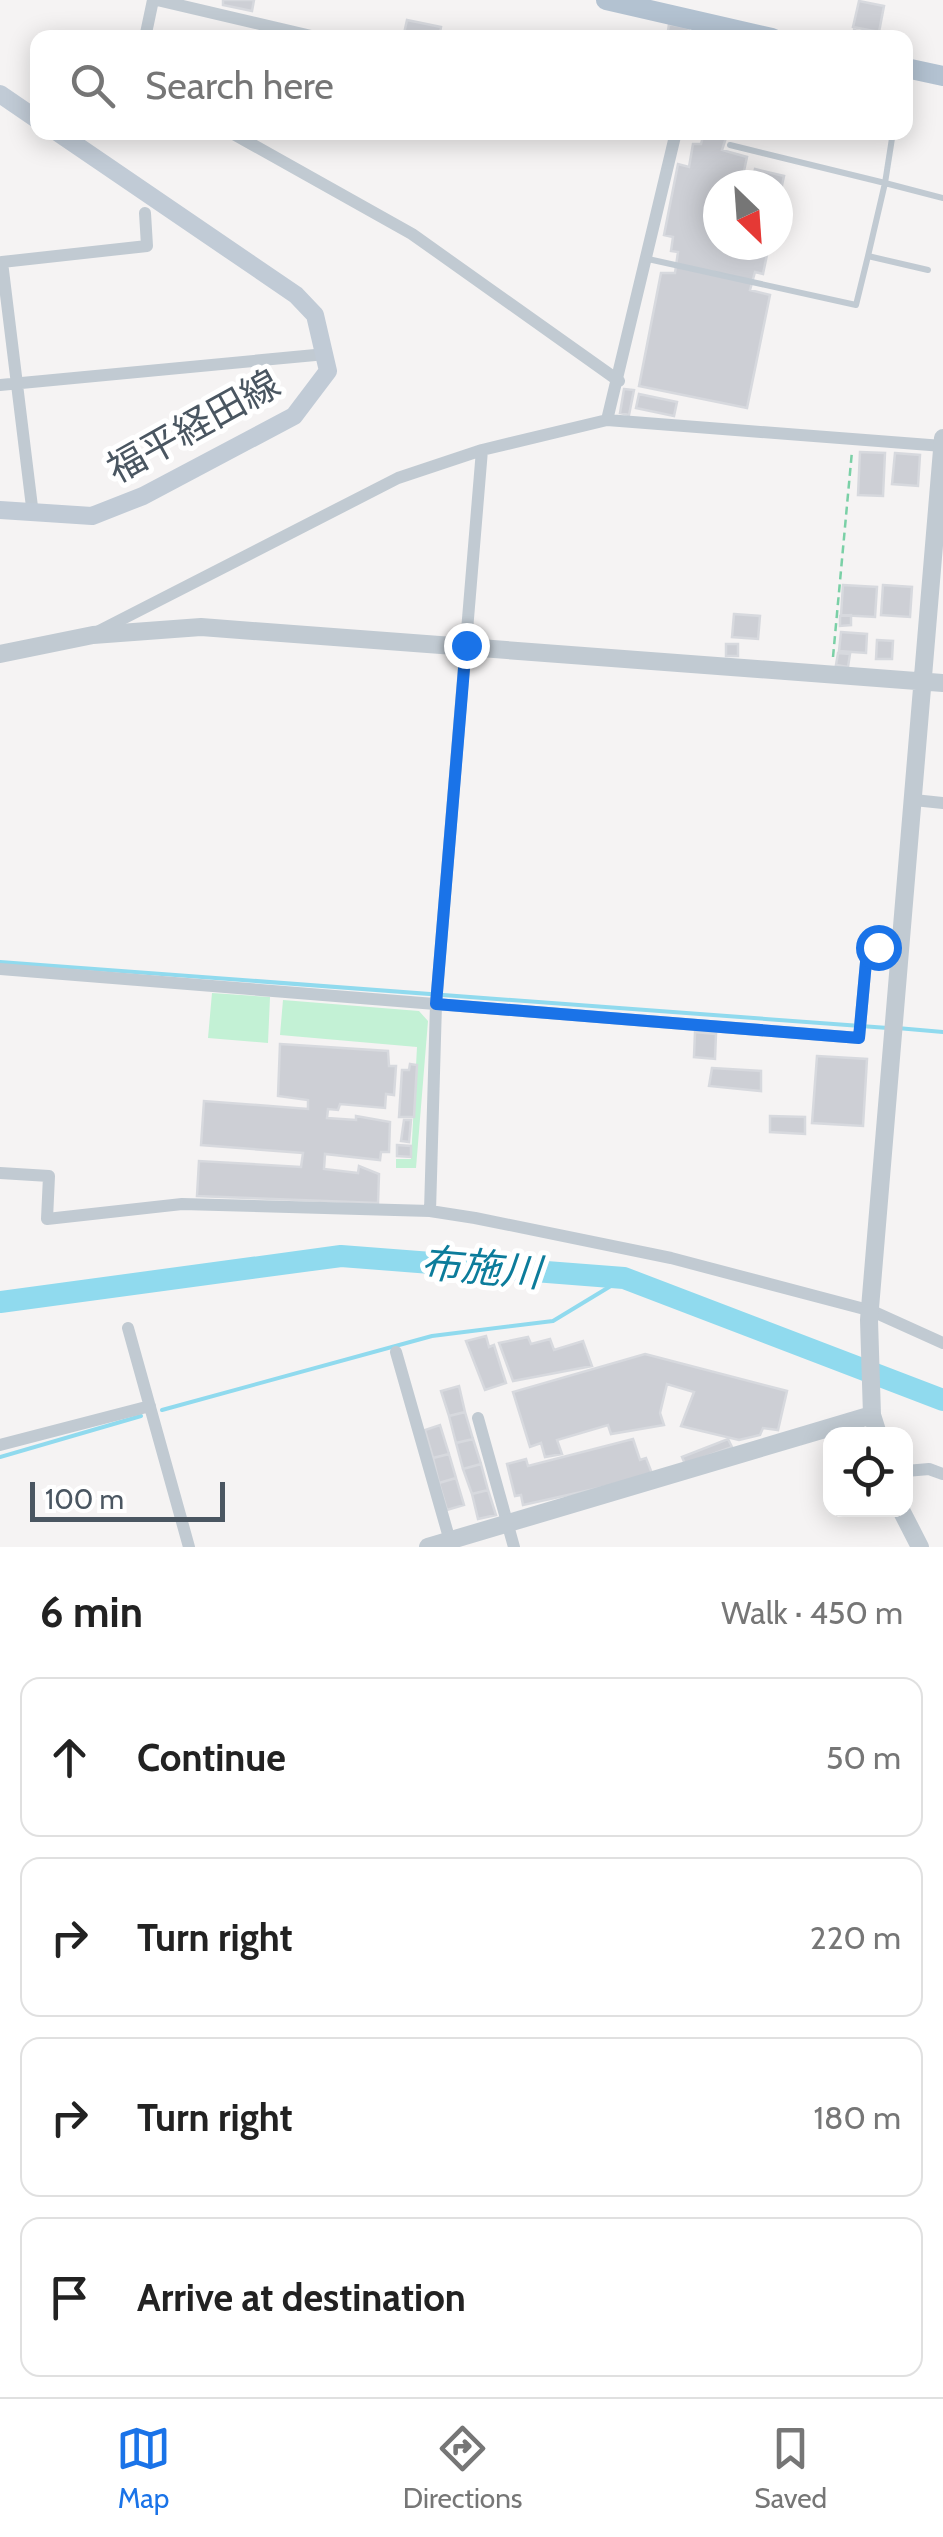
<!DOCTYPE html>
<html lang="en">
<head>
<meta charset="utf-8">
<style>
  :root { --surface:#fff; --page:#f6f6f6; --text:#222; --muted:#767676; --line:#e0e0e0; --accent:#1a73e8 }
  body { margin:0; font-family:Cabin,"Noto Sans JP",sans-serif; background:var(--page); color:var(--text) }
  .controls { position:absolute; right:30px; bottom:30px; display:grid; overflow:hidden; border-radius:20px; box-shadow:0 5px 25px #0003 }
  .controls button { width:90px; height:90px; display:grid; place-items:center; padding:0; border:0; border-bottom:2px solid var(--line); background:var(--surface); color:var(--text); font:50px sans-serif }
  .compass { position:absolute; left:703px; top:170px; width:90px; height:90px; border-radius:50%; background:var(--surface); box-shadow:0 5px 25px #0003; rotate:155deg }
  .scale { position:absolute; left:30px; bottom:25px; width:195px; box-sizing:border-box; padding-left:10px; border:5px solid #4a5661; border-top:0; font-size:28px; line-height:35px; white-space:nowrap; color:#4a5661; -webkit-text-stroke:8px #fff; paint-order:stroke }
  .stop { position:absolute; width:30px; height:30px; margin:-22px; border:8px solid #1a73e8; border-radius:50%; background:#fff }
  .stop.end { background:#1a73e8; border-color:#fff; box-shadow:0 2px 10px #0008 }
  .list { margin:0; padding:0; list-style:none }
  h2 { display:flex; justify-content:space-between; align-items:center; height:130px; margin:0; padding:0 40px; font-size:42px }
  h2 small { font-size:32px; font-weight:400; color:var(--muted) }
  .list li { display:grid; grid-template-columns:65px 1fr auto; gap:30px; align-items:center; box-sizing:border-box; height:160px; margin:0 20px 20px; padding:0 20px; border:2px solid var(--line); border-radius:20px }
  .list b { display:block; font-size:38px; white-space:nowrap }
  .list em { font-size:32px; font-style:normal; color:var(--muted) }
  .icon { flex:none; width:55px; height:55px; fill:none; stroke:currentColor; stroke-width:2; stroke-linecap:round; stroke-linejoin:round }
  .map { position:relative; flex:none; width:943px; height:1547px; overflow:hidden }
  .search { position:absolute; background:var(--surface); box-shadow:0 5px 25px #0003; left:30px; right:30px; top:30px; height:110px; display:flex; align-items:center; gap:25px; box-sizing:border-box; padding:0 35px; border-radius:20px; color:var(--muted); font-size:38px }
  .sheet { height:850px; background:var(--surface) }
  nav { display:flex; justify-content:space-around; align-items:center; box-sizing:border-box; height:140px; border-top:2px solid var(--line); background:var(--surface); font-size:28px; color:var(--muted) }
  nav a { display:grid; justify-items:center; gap:5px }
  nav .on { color:var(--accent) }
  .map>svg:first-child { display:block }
</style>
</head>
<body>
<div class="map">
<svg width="943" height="1547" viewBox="0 0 943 1547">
  <rect width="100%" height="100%" fill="#f5f3f3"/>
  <!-- green -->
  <path fill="#c3f1d5" d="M 212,993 L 270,997 L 268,1043 L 208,1038 Z
    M 283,1000 L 419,1011 L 428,1021 L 416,1168 L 396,1168 L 396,1159 L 411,1159 L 417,1047 L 280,1035 Z"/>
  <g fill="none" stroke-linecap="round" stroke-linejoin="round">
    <!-- stream -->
    <path stroke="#90daee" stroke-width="4" d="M 0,962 L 888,1028
      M 897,1028 L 943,1032
      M 162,1410 L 432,1336 L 553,1321 L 624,1278
      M 0,1457 L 141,1416"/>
    <!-- river -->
    <path stroke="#90daee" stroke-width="22" d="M 0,1302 L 341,1256 L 624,1278 L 943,1400"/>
  </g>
  <!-- building -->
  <path fill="#cdcfd5" stroke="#d7d9de" stroke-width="2.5" d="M 223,0 L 254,0 L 252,11 L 223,5 Z
    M 859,1 L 884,6 L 879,32 L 853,27 Z
    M 407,20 L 441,27 L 439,38 L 403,38 Z
    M 669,24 L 689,28 L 687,38 L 667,38 Z
    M 854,30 L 875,35 L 875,38 L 852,38 Z
    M 704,133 L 726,138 L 722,150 L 747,157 L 741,185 L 718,185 L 718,245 L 769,245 L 763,274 L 755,272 L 750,290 L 770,295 L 747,408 L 639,386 L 661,273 L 675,273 L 678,252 L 671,251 L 673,237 L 664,235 L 678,164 L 689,167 L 693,144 L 701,144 Z
    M 755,169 L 784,176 L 778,204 L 778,185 L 751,185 Z
    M 624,389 L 634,390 L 629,415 L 620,413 Z
    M 639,394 L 677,402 L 674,416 L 636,408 Z
    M 860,452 L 885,453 L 883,496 L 858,495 Z
    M 895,453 L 920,455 L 918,486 L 892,484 Z
    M 843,585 L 877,587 L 875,617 L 841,615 Z
    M 883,585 L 912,587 L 910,617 L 881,615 Z
    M 734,614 L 760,616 L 758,639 L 732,637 Z
    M 851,615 L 851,625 L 840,626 L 840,616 Z
    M 841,632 L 867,634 L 866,653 L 839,651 Z
    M 877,640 L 893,641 L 892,659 L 876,659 Z
    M 726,644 L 738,644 L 738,656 L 726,656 Z
    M 838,653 L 850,654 L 848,667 L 836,665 Z
    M 695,1032 L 716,1034 L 715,1059 L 694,1057 Z
    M 280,1044 L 388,1051 L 389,1066 L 396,1066 L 394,1095 L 386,1094 L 385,1108 L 340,1104 L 338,1110 L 328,1109 L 327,1118 L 356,1120 L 356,1116 L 390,1122 L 389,1152 L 381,1152 L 380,1160 L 325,1154 L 324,1169 L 358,1173 L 359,1166 L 379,1174 L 378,1203 L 197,1196 L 199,1161 L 301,1167 L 303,1153 L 201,1145 L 204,1101 L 308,1109 L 308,1100 L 278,1096 Z
    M 817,1056 L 867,1059 L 863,1126 L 812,1123 Z
    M 410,1064 L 417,1065 L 414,1117 L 399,1117 L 402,1070 L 409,1070 Z
    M 712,1068 L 761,1071 L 761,1091 L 709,1086 Z
    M 770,1116 L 805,1117 L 805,1134 L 770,1132 Z
    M 404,1120 L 411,1120 L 409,1142 L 401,1141 Z
    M 397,1145 L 411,1146 L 411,1157 L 397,1156 Z
    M 486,1336 L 489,1347 L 494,1345 L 506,1383 L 485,1390 L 466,1341 Z
    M 528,1337 L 531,1344 L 550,1339 L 554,1350 L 583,1341 L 592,1366 L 513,1381 L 499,1343 Z
    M 645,1354 L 787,1391 L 778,1430 L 763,1428 L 760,1435 L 739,1440 L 681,1426 L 694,1392 L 667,1384 L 660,1413 L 664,1425 L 611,1434 L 608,1425 L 557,1440 L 562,1454 L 545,1457 L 541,1443 L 530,1447 L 513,1392 Z
    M 459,1386 L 465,1412 L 449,1416 L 441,1391 Z
    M 465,1412 L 473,1439 L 456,1443 L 449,1416 Z
    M 440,1425 L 449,1454 L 433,1458 L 425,1430 Z
    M 473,1439 L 481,1464 L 463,1469 L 456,1443 Z
    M 633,1439 L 640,1460 L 646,1458 L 653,1476 L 523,1505 L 521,1495 L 515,1496 L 507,1464 L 526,1459 L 528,1466 Z
    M 728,1439 L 732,1447 L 685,1464 L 682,1457 Z
    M 449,1454 L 456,1478 L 439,1483 L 433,1458 Z
    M 481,1464 L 488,1490 L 472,1494 L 463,1469 Z
    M 456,1478 L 464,1505 L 447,1510 L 439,1483 Z
    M 488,1490 L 496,1515 L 478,1519 L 472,1494 Z"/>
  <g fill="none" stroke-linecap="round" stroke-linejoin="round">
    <!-- path -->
    <path stroke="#7ad0a6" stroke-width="2.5" stroke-dasharray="8 5" stroke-linecap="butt" d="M 833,657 L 852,451"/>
    <!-- service -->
    <path stroke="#c1cad2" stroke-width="6" d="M 893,132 L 885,183 L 943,198
      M 730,145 L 885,183 L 868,256 L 928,270
      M 648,259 L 856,305 L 868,256"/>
    <!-- minor -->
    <path stroke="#c1cad2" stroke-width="12" d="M 157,0 L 320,38
      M 145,38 L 153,0
      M 230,132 L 412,234 L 619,381
      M 0,385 L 326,354
      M 607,420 L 676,132
      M 33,515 L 2,262 L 147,246 L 145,213
      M 97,632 L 398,478 L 482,450 L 607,420 L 943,446
      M 914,800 L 943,803
      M 0,969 L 859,1038 L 866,962 L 878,947 L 901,944
      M 0,1173 L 49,1176 L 47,1219 L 182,1204 L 430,1211 L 475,1218 L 671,1258 L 872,1311 L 943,1343
      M 430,1211 L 436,1004 L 482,450
      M 128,1328 L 189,1547
      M 396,1352 L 450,1541
      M 478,1418 L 514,1547
      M 0,1445 L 150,1406
      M 906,1471 L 929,1469 L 943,1474"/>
    <!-- tertiary -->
    <path stroke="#c1cad2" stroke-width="18" d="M 0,654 L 93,635 L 201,627 L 943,683
      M 878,1434 L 872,1415 L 869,1320 L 943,438
      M 901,1510 L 920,1547
      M 428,1547 L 872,1415"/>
    <!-- secondary -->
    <path stroke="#c1cbd6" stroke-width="18" d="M 0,94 L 38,120
      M 0,510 L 92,516 L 143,496 L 294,416 L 328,371 L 315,315 L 296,295 L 57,132"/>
    <!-- primary -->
    <path stroke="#b3c2d1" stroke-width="20" d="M 606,0 L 772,38
      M 906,68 L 943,76"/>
  </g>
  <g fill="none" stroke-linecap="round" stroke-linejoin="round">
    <!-- route -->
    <path stroke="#1a73e8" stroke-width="12" d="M 466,645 L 436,1004 L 859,1038 L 866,962 L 878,947"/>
  </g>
  <g text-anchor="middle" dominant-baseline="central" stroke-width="10" stroke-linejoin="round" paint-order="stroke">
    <!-- street labels -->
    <g font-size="38" fill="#4a5661" stroke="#fff">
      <text transform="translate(193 426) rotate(-29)">福平経田線</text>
    </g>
    <!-- water labels -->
    <g font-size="40" font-style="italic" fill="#0c7c9b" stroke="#fff">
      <text transform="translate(481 1267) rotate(5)">布施川</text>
    </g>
  </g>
</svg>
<div class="controls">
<button><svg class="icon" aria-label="locate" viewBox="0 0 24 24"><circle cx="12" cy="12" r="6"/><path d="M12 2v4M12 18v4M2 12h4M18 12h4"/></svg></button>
</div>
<svg class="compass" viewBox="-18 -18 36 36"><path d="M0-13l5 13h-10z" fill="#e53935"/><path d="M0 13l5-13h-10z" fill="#767676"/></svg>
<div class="scale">100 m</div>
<div class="stop" style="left:878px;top:947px"></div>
<div class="stop end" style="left:466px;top:645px"></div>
<div class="search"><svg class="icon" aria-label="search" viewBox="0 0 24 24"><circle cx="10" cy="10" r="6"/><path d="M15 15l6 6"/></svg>Search here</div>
</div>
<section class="sheet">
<h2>6 min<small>Walk · 450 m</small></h2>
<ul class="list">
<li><svg class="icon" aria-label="ahead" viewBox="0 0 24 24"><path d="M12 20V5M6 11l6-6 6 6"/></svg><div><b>Continue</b></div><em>50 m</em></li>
<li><svg class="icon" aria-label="right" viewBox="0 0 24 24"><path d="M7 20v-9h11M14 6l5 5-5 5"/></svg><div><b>Turn right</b></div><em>220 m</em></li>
<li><svg class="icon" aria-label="right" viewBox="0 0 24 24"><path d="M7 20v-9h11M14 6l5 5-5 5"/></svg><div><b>Turn right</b></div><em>180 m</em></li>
<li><svg class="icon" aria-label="arrive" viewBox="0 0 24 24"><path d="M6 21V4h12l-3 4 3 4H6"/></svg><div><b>Arrive at destination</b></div></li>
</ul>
</section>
<nav>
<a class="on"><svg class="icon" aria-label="map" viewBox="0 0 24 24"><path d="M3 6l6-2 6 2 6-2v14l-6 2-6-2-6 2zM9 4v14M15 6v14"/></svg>Map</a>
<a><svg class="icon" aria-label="directions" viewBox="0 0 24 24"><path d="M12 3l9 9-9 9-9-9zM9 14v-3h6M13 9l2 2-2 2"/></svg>Directions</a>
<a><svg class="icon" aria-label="saved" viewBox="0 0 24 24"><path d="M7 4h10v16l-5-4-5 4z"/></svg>Saved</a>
</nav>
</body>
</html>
